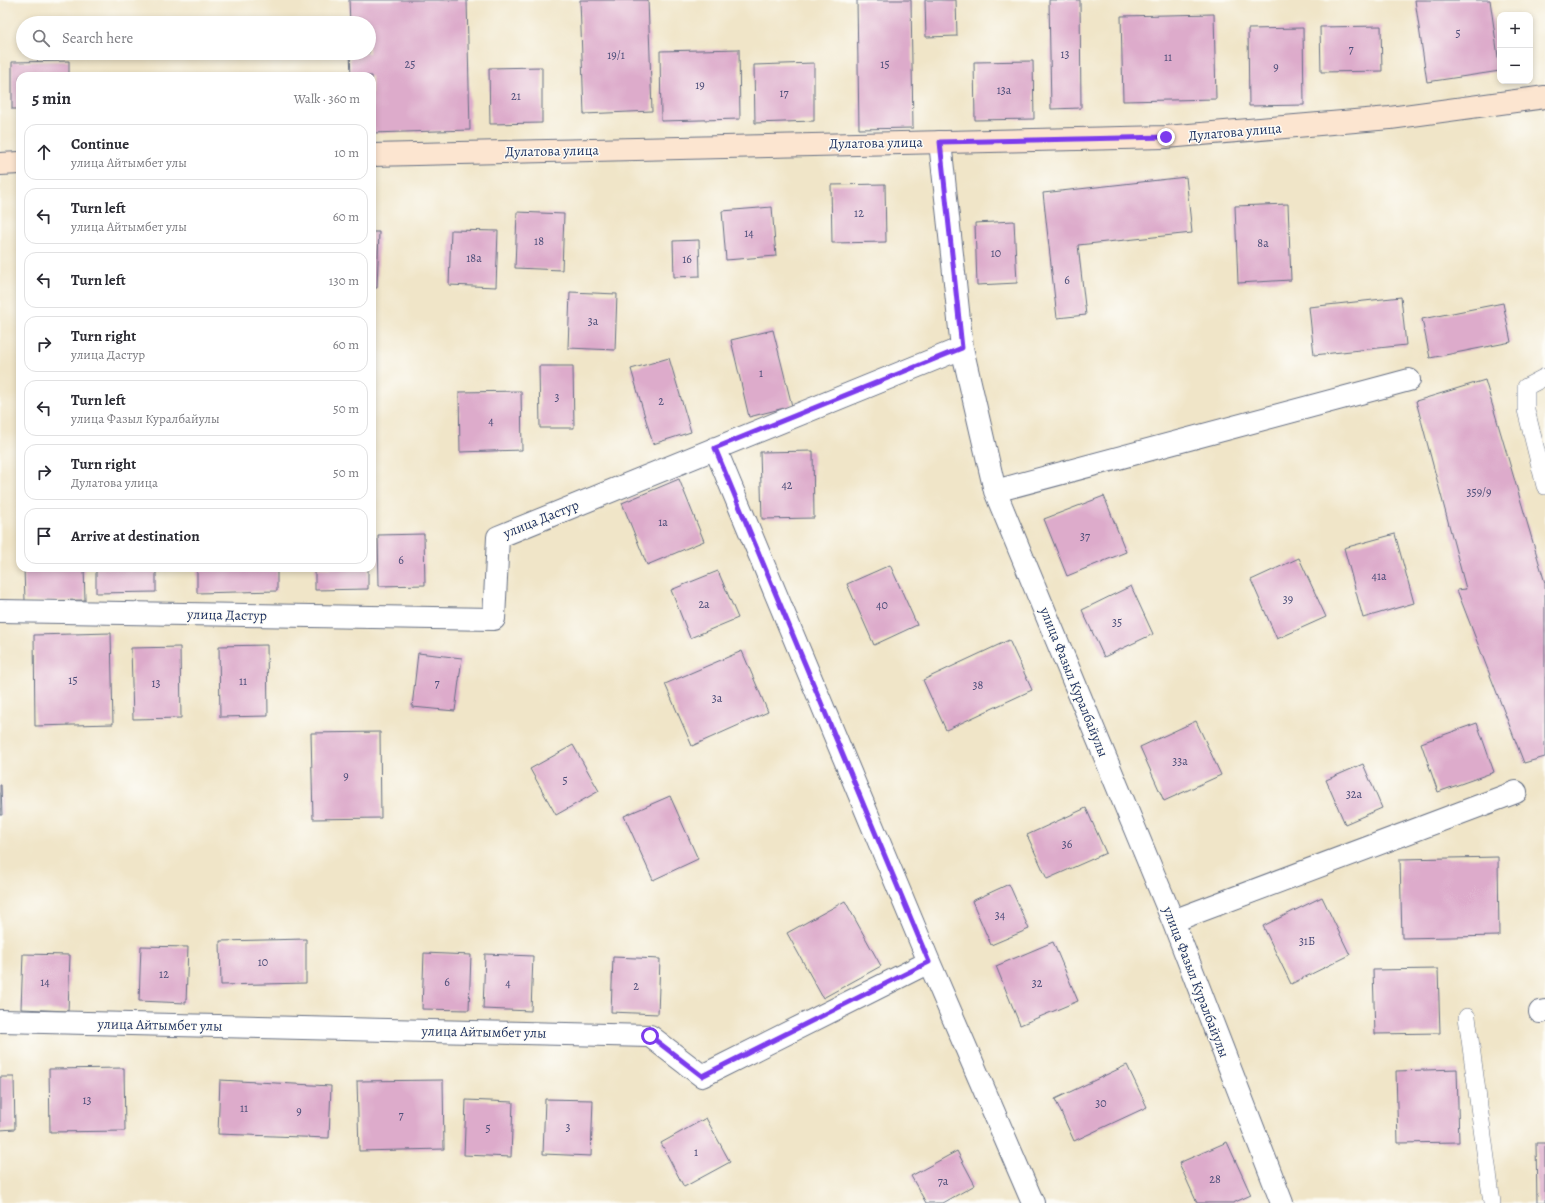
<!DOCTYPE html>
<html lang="en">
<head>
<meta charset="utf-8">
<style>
  :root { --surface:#fff; --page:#f2f2f3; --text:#2b2b33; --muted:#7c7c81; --line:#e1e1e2 }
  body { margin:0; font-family:Alegreya,serif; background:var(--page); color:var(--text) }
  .controls { position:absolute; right:12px; top:12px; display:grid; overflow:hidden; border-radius:8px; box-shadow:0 2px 6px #0003 }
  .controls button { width:36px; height:36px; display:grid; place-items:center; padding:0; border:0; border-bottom:1px solid var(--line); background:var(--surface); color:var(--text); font:20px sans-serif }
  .stop { position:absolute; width:12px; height:12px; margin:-9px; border:3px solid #7c3aed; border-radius:50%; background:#fff }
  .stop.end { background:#7c3aed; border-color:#fff; box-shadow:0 1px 4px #0008 }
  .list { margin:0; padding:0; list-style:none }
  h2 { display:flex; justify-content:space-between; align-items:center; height:52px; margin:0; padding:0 16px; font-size:17px }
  h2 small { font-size:13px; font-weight:400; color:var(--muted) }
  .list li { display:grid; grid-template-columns:26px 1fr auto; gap:12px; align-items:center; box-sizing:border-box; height:56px; margin:0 8px 8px; padding:0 8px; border:1px solid var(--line); border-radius:12px }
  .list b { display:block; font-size:15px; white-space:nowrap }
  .list p { margin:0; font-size:13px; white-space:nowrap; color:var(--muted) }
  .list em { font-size:13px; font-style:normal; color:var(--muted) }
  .icon { flex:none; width:22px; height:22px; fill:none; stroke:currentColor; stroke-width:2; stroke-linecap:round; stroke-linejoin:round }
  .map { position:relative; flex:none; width:1545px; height:1203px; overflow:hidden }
  .search { position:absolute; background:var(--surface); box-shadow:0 2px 6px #0003; left:16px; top:16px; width:360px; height:44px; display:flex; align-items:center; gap:10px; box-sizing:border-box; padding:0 14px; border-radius:22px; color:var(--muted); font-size:15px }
  .panel { position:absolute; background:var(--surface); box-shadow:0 2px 6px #0003; left:16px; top:72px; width:360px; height:500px; border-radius:12px }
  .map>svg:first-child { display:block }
</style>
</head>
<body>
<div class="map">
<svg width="1545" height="1203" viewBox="0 0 1545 1203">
  <rect width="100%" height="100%" fill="#fdfcf7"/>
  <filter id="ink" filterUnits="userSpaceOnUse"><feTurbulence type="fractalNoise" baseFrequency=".025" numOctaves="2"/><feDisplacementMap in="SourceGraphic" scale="8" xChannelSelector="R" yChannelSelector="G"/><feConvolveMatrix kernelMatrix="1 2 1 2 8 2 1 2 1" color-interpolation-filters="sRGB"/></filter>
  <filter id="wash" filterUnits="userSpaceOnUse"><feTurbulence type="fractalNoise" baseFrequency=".012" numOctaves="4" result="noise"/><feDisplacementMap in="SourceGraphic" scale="16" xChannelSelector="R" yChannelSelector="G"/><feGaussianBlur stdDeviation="0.9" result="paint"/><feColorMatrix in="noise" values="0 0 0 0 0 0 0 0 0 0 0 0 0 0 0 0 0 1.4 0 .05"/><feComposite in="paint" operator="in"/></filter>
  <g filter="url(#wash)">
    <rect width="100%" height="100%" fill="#f0e5c8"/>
    <g id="blocks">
      <!-- building -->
      <path fill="#ddabcb" d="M 349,0 L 467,0 L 470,130 L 372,133 L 372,76 L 351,76 L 350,53 L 369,53 L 369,23 L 350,23 Z
        M 580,0 L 648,0 L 652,111 L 584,114 Z
        M 857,0 L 911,0 L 913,128 L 859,129 Z
        M 925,0 L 956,0 L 957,36 L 926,37 Z
        M 1049,0 L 1080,0 L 1081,108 L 1051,109 Z
        M 1415,0 L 1490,0 L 1500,71 L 1427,82 Z
        M 1214,14 L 1216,99 L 1123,101 L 1121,16 Z
        M 1381,26 L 1382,71 L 1321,72 L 1320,27 Z
        M 1303,28 L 1304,105 L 1249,106 L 1248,29 Z
        M 739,49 L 740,119 L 661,121 L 660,51 Z
        M 69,61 L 69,76 L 20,76 L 20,109 L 12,109 L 12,62 Z
        M 1033,61 L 1034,119 L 975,120 L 974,62 Z
        M 814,63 L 814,121 L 755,123 L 754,65 Z
        M 542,67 L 542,123 L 490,124 L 489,68 Z
        M 1186,177 L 1192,233 L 1078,245 L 1086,315 L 1057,318 L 1043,193 Z
        M 885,184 L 886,242 L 832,243 L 831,185 Z
        M 1288,204 L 1291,280 L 1238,283 L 1235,206 Z
        M 772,207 L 776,256 L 726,260 L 722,211 Z
        M 517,212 L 564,214 L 562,270 L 515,268 Z
        M 1014,221 L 1017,283 L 977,285 L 975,223 Z
        M 451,230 L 498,231 L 496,287 L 449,285 Z
        M 372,232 L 379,232 L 377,288 L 372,288 Z
        M 699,240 L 700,276 L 674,277 L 673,241 Z
        M 570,292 L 617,294 L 615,350 L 568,348 Z
        M 1401,297 L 1406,345 L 1314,355 L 1309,307 Z
        M 1503,303 L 1511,342 L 1430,358 L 1422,319 Z
        M 773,330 L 792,406 L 749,417 L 731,340 Z
        M 669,358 L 691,432 L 653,444 L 631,369 Z
        M 539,366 L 573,366 L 574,428 L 540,428 Z
        M 1485,380 L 1545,583 L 1545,757 L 1524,763 L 1457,590 L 1466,589 L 1416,401 Z
        M 521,391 L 522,450 L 460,452 L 459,392 Z
        M 813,451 L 814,518 L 762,519 L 760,452 Z
        M 679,479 L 704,541 L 647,565 L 622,503 Z
        M 1104,496 L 1126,552 L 1067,576 L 1044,519 Z
        M 424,534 L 425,585 L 379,586 L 378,535 Z
        M 1395,534 L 1414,603 L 1363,618 L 1344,548 Z
        M 1299,558 L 1326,617 L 1277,639 L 1251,580 Z
        M 890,565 L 917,625 L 874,645 L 847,584 Z
        M 24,568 L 84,568 L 85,600 L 25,601 Z
        M 96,568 L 156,568 L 156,592 L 96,593 Z
        M 197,568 L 277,568 L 277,591 L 197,593 Z
        M 315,568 L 368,568 L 368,589 L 315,590 Z
        M 718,571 L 738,618 L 690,638 L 671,590 Z
        M 1131,586 L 1153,634 L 1104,657 L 1082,610 Z
        M 111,633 L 113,724 L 35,726 L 34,635 Z
        M 1009,640 L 1032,690 L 946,730 L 923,680 Z
        M 267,645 L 268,716 L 220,717 L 219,646 Z
        M 180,647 L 181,718 L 133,719 L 131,648 Z
        M 742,651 L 768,712 L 692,746 L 665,684 Z
        M 418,653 L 462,658 L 455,711 L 412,707 Z
        M 1196,721 L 1221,775 L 1164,801 L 1140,747 Z
        M 1477,723 L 1494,772 L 1438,792 L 1421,743 Z
        M 380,732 L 381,818 L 313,819 L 311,733 Z
        M 573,745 L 599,791 L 556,815 L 530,769 Z
        M 1363,764 L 1382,808 L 1345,824 L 1326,780 Z
        M 0,785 L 1,785 L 2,815 L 0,815 Z
        M 670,796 L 698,859 L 653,880 L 624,816 Z
        M 1086,808 L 1106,853 L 1047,879 L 1027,835 Z
        M 1498,857 L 1499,936 L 1402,938 L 1400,859 Z
        M 1009,884 L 1029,929 L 991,945 L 972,901 Z
        M 1322,897 L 1350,955 L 1291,984 L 1263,926 Z
        M 845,901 L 881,966 L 823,998 L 787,933 Z
        M 306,939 L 306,983 L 221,985 L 220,941 Z
        M 1053,942 L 1078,1001 L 1020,1025 L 996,966 Z
        M 141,946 L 188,947 L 186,1003 L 139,1001 Z
        M 424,953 L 471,955 L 469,1010 L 422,1009 Z
        M 23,954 L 70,955 L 68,1011 L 21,1009 Z
        M 485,954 L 533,956 L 531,1011 L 483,1009 Z
        M 613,957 L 660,959 L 658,1014 L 611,1012 Z
        M 1438,969 L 1440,1033 L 1375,1034 L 1373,970 Z
        M 1127,1065 L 1147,1107 L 1074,1141 L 1055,1099 Z
        M 124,1068 L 125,1131 L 50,1132 L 49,1069 Z
        M 1457,1069 L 1459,1142 L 1398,1143 L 1396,1071 Z
        M 0,1077 L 14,1077 L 15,1129 L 0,1130 Z
        M 220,1080 L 331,1086 L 329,1138 L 218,1134 Z
        M 443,1080 L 444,1149 L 359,1151 L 357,1081 Z
        M 545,1099 L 593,1100 L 591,1156 L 543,1154 Z
        M 466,1100 L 513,1102 L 511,1157 L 464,1155 Z
        M 706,1118 L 730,1162 L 684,1187 L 661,1143 Z
        M 1227,1142 L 1251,1195 L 1233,1203 L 1197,1203 L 1179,1163 Z
        M 1536,1143 L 1545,1143 L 1545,1203 L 1537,1203 Z
        M 957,1151 L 975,1185 L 943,1203 L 926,1203 L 911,1176 Z"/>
    </g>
  </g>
  <g filter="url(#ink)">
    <use href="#blocks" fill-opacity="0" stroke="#666f83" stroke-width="1"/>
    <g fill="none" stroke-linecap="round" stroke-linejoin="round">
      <!-- lane casing -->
      <g stroke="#666f83" stroke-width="18">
        <path id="lane" d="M 1545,377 L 1526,387 L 1526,410 L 1545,486
          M 1467,1017 L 1492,1203"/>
      </g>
      <!-- street casing -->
      <g stroke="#666f83" stroke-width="24">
        <path id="street" d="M 940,142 L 962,348 L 995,491 L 1173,921 L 1282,1203
          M 715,448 L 929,962 L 1033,1203
          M 995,491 L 1409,380
          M 0,611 L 494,619 L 498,537 L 962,348
          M 1173,921 L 1516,792
          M 1540,1012 L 1545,1011
          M 0,1021 L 650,1036 L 702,1076 L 929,962"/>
      </g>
      <!-- secondary casing -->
      <g stroke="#666f83" stroke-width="24">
        <path id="secondary" d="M 372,155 L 1166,137 L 1390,118 L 1545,97
          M 0,164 L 20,163"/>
      </g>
      <!-- lane -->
      <use href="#lane" stroke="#fff" stroke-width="17"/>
      <!-- street -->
      <use href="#street" stroke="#fff" stroke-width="22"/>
      <!-- secondary -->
      <use href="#secondary" stroke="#fce5d0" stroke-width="22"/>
    </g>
  </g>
  <g fill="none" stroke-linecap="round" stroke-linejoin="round" filter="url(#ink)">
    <!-- route -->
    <path stroke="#7c3aed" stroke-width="5" d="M 650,1036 L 702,1076 L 929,962 L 715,448 L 962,348 L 940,142 L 1166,137"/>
  </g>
  <g text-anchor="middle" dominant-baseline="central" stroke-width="3" stroke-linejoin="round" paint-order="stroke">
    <!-- number labels -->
    <g font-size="12" fill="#4c4e79">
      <text x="1458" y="33">5</text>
      <text x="1351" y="49">7</text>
      <text x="1065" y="54">13</text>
      <text x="616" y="55">19/1</text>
      <text x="1168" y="57">11</text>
      <text x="410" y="64">25</text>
      <text x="885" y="64">15</text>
      <text x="1276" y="67">9</text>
      <text x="700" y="85">19</text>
      <text x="1004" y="90">13а</text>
      <text x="784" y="93">17</text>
      <text x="516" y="96">21</text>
      <text x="859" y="213">12</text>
      <text x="749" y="233">14</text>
      <text x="539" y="241">18</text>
      <text x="1263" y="243">8а</text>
      <text x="996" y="253">10</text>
      <text x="474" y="258">18а</text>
      <text x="687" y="259">16</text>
      <text x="1067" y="280">6</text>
      <text x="593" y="321">3а</text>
      <text x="761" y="373">1</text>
      <text x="557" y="397">3</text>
      <text x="661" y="401">2</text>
      <text x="491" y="421">4</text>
      <text x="787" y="485">42</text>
      <text x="1479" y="492">359/9</text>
      <text x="663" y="522">1а</text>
      <text x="1085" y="536">37</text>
      <text x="401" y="560">6</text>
      <text x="1379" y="576">41а</text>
      <text x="1288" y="599">39</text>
      <text x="704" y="604">2а</text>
      <text x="882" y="605">40</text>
      <text x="1117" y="622">35</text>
      <text x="73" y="680">15</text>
      <text x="243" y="681">11</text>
      <text x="156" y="683">13</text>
      <text x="437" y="683">7</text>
      <text x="978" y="685">38</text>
      <text x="717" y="698">3а</text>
      <text x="1180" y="761">33а</text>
      <text x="346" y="776">9</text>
      <text x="565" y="780">5</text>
      <text x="1354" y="794">32а</text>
      <text x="1067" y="844">36</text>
      <text x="1000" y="915">34</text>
      <text x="1307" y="941">31Б</text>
      <text x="263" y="962">10</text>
      <text x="164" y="974">12</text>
      <text x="45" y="982">14</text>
      <text x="447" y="982">6</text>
      <text x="508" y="983">4</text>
      <text x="1037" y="983">32</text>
      <text x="636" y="986">2</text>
      <text x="87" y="1100">13</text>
      <text x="1101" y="1103">30</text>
      <text x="244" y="1108">11</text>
      <text x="299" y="1111">9</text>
      <text x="401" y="1115">7</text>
      <text x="568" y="1127">3</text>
      <text x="488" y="1128">5</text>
      <text x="696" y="1152">1</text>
      <text x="1215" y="1179">28</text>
      <text x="943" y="1181">7а</text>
    </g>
    <!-- street labels -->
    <g font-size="14" fill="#1b2f5e" stroke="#fdfcf7">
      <text transform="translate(1235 132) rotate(-5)">Дулатова улица</text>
      <text transform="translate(876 143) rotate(-1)">Дулатова улица</text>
      <text transform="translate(552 151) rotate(-1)">Дулатова улица</text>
      <text transform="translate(541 519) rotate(-22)">улица Дастур</text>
      <text transform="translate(227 615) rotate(1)">улица Дастур</text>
      <text transform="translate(1074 682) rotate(68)">улица Фазыл Куралбайулы</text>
      <text transform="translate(1196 982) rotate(69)">улица Фазыл Куралбайулы</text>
      <text transform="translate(160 1025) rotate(1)">улица Айтымбет улы</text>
      <text transform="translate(484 1032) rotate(1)">улица Айтымбет улы</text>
    </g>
  </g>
</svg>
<div class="controls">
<button>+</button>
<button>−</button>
</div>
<div class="stop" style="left:650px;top:1036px"></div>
<div class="stop end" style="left:1166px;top:137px"></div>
<div class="search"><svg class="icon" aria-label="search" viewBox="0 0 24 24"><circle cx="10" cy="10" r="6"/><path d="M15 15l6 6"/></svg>Search here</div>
<section class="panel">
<h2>5 min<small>Walk · 360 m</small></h2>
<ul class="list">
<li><svg class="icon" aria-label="ahead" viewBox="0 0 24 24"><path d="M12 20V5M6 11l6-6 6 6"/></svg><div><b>Continue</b><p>улица Айтымбет улы</p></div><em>10 m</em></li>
<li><svg class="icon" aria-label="left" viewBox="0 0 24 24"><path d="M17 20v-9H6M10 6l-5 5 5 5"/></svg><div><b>Turn left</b><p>улица Айтымбет улы</p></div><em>60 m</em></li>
<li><svg class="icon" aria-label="left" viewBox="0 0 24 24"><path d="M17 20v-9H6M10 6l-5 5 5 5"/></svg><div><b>Turn left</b></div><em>130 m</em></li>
<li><svg class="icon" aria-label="right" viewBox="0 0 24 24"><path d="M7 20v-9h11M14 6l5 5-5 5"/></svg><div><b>Turn right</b><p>улица Дастур</p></div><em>60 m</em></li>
<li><svg class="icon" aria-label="left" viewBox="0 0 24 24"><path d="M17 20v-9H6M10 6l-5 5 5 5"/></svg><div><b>Turn left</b><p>улица Фазыл Куралбайулы</p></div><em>50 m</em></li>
<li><svg class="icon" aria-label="right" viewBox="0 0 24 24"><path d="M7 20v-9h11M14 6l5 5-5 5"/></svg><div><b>Turn right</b><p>Дулатова улица</p></div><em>50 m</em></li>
<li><svg class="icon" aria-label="arrive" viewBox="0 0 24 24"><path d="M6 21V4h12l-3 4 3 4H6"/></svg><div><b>Arrive at destination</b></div></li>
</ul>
</section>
</div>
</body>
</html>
